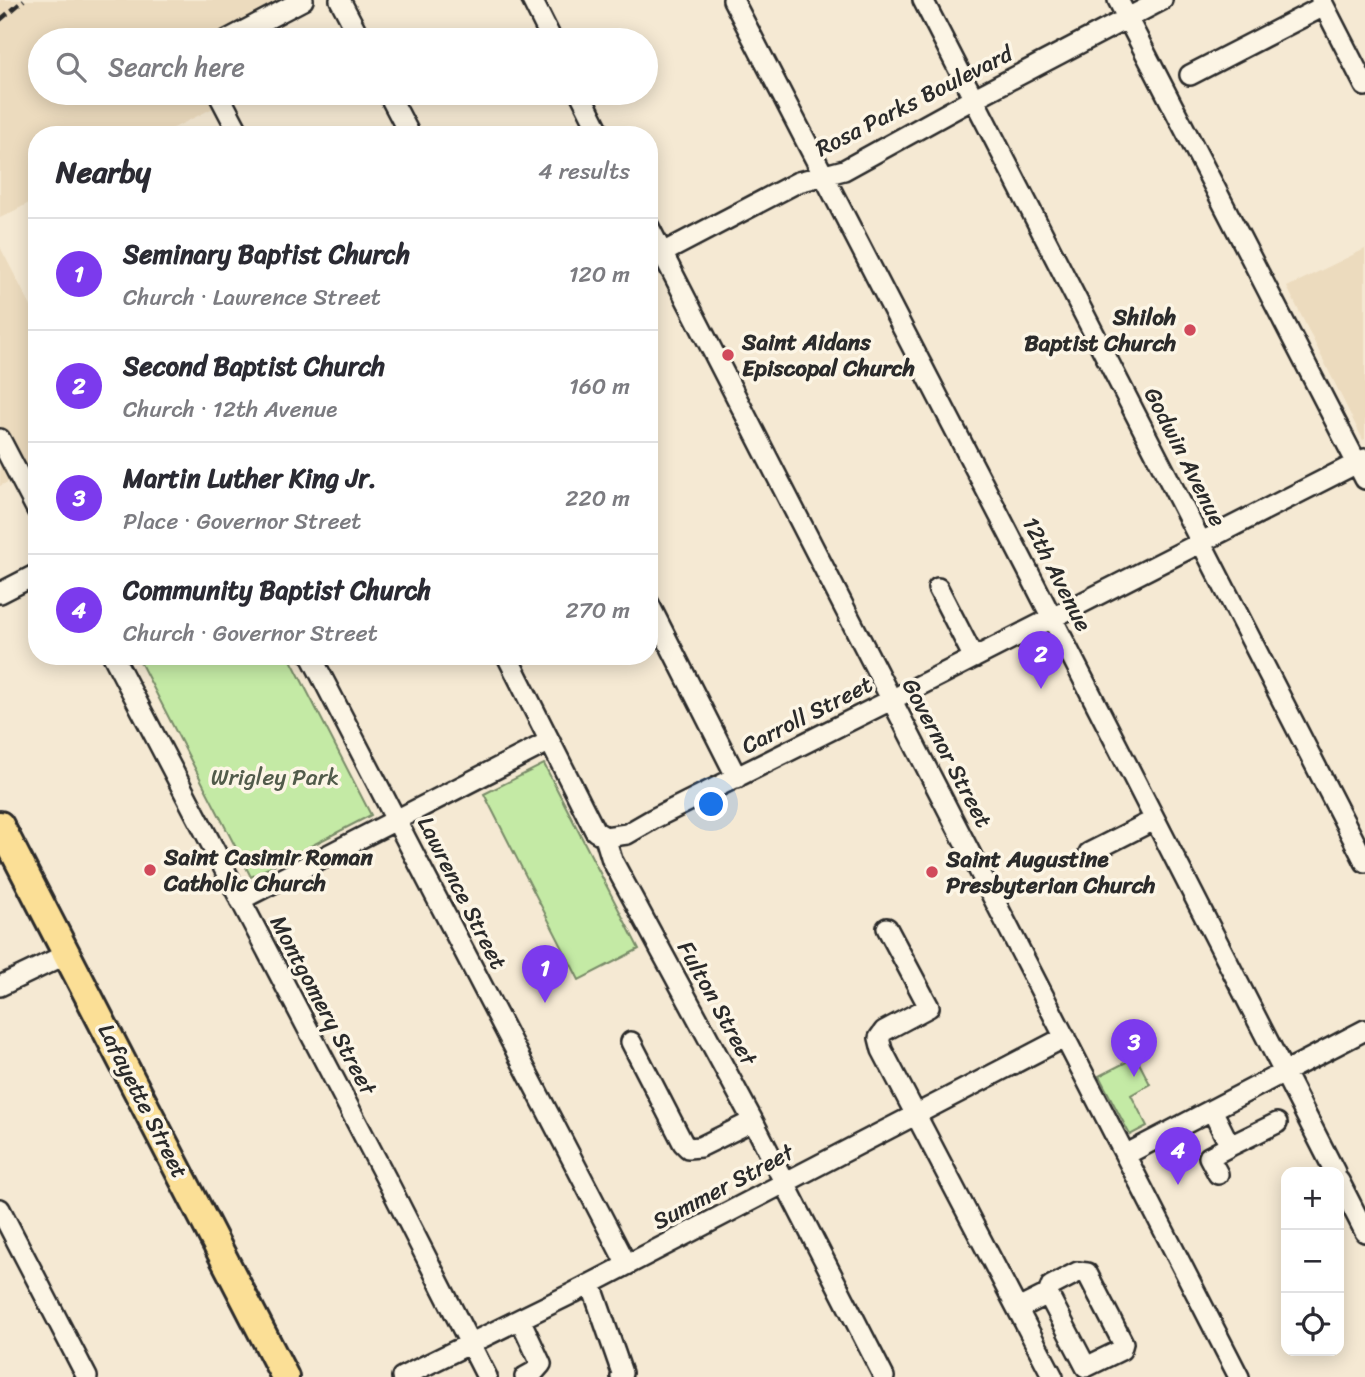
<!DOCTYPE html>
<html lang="en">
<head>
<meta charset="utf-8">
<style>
  :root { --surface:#fff; --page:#f2f2f3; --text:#2b2b33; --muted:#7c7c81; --line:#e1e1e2; --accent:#7c3aed }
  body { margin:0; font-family:Sriracha,sans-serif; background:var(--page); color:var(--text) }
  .controls { position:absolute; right:21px; bottom:21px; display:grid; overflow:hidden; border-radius:14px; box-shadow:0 4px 18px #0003 }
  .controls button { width:63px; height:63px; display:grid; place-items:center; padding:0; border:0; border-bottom:2px solid var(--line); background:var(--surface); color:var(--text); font:35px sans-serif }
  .you { position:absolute; left:712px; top:805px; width:24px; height:24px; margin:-18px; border:5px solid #fff; border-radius:50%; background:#1a73e8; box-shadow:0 0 0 10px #1a73e833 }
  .badge { display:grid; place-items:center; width:46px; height:46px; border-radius:50%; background:var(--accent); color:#fff; font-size:23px; font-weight:700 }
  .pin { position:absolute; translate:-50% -58px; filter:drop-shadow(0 2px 4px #0008) }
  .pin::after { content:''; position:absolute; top:37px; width:24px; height:21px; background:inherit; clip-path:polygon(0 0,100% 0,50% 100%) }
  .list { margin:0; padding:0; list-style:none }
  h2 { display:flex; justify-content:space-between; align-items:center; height:91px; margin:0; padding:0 28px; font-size:30px }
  h2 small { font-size:23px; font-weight:400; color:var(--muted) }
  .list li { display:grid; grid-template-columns:46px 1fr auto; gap:21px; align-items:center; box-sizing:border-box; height:112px; padding:0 28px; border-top:2px solid var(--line) }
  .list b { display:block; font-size:26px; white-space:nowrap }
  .list p { margin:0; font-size:23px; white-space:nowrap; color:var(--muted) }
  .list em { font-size:23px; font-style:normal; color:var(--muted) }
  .icon { flex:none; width:38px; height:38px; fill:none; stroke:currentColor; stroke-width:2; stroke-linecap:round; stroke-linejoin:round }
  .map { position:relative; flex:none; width:1365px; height:1377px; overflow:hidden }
  .search { position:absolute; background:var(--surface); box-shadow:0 4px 18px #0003; left:28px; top:28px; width:630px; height:77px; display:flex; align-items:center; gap:18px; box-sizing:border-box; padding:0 24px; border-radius:38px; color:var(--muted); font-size:26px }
  .panel { position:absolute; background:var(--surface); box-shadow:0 4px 18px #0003; left:28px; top:126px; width:630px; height:539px; border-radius:28px }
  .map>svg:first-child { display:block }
</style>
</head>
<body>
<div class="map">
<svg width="1365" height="1377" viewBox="0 0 1365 1377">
  <rect width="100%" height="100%" fill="#f5e9d3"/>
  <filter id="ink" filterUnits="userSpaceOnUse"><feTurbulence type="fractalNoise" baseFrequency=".0143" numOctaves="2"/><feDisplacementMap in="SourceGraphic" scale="14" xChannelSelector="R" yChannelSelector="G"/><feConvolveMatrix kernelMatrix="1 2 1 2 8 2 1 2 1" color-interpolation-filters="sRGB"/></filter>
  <g filter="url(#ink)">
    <!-- built -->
    <path fill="#ecdbbe" d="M 0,0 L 306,0 L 224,40 L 40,40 L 40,93 L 213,93 L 219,105 L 160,135 L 37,135 L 37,199 L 0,218 Z
      M 0,247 L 37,318 L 37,467 L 0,486 Z
      M 1365,249 L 1365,439 L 1363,440 L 1287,287 Z"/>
    <!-- green -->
    <path fill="#c4eaa5" stroke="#788a68" stroke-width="2" d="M 137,656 L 289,656 L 371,815 L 251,877 Z
      M 544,764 L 639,949 L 579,980 L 484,794 Z
      M 1136,1057 L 1150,1084 L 1131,1095 L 1147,1126 L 1130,1135 L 1099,1076 Z"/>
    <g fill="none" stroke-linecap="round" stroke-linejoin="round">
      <!-- minor casing -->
      <g stroke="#2b2b2b" stroke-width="24">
        <path id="minor" d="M 340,0 L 361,40
          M 532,0 L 552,40
          M 733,0 L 1026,567 L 1335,1172
          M 923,0 L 1365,862
          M 1118,0 L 1365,479
          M 1321,0 L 1365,86
          M 227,40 L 303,0
          M 1190,75 L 1324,6
          M 218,93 L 240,135
          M 388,93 L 410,135
          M 580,93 L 601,135
          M 649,227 L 1239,1377
          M 649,260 L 798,182 L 844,170 L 973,99 L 1162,0
          M 0,439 L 37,510
          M 938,588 L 974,658
          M 0,593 L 37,574
          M 649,604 L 737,778
          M 113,656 L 391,1188 L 487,1377
          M 311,656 L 627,1265
          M 507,656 L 595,831 L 605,837 L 612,860 L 753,1121 L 884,1377
          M 605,837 L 627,834 L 653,819 L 891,700 L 1365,459
          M 1089,853 L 1154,820
          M 240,900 L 550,741
          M 887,928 L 929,1007 L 884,1031 L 879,1038 L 882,1050 L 1053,1377
          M 0,986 L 67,954
          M 631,1042 L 683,1143 L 688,1148 L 700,1147 L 753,1121
          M 1212,1110 L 1230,1146 L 1209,1157 L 1218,1174
          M 1230,1146 L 1277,1123
          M 1125,1155 L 1365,1030
          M 1339,1181 L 1365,1232
          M 0,1209 L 87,1377
          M 591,1284 L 622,1373 L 621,1377
          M 1018,1309 L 1048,1294 L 1051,1286 L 1078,1272 L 1087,1273 L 1123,1343 L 1121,1350 L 1086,1367 L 1048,1294
          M 520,1319 L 541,1364 L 534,1372 L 525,1377
          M 402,1377 L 573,1293 L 1065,1037"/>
      </g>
      <!-- major casing -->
      <g stroke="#2b2b2b" stroke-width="32">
        <path id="major" d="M 0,825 L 285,1377"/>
      </g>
      <!-- minor -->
      <use href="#minor" stroke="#fcf5e5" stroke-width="19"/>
      <!-- major -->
      <use href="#major" stroke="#fbdf96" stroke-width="26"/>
      <!-- rail -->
      <path stroke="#2b2b2b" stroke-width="4.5" stroke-dasharray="10 5" stroke-linecap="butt" d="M 0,20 L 24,0"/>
    </g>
  </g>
  <!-- markers -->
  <g fill="#d1495b" stroke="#fcf5e5" stroke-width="2.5">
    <circle cx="1190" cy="330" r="7"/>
    <circle cx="728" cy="355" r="7"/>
    <circle cx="150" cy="870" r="7"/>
    <circle cx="932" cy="872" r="7"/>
  </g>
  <g text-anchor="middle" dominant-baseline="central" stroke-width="7" stroke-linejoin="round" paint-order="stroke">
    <!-- street labels -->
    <g font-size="23" fill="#2b2b2b" stroke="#fcf5e5">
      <text transform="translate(914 101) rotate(-27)">Rosa Parks Boulevard</text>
      <text transform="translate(1185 457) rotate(63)">Godwin Avenue</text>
      <text transform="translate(1057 574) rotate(63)">12th Avenue</text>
      <text transform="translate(807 715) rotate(-27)">Carroll Street</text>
      <text transform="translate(947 753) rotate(62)">Governor Street</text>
      <text transform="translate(462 893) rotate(63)">Lawrence Street</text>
      <text transform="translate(717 1003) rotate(61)">Fulton Street</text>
      <text transform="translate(323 1005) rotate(62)">Montgomery Street</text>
      <text transform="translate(143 1101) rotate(63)">Lafayette Street</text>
      <text transform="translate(723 1187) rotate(-28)">Summer Street</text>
    </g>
    <!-- poi labels -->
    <g font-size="23" font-weight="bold" fill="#2b2b2b" stroke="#fcf5e5" text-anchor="start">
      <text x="1176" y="317" text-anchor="end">Shiloh<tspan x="1176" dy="26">Baptist Church</tspan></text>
      <text x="742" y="342">Saint Aidans<tspan x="742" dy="26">Episcopal Church</tspan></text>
      <text x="164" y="857">Saint Casimir Roman<tspan x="164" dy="26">Catholic Church</tspan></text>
      <text x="946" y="859">Saint Augustine<tspan x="946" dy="26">Presbyterian Church</tspan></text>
    </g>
    <!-- park labels -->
    <g font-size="23" fill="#515b4a" stroke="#fcf5e5">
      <text x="275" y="777">Wrigley Park</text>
    </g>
  </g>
</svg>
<div class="controls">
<button>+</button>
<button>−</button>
<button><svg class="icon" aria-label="locate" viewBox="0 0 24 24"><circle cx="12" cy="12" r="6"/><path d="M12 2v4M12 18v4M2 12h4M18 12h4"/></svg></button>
</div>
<div class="you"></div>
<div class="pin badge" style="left:545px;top:1003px">1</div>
<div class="pin badge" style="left:1041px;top:689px">2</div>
<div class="pin badge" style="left:1134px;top:1077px">3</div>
<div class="pin badge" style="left:1178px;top:1185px">4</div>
<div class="search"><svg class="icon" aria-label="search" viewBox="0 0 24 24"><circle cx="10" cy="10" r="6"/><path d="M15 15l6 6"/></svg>Search here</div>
<section class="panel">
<h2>Nearby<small>4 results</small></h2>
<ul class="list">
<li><span class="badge">1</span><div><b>Seminary Baptist Church</b><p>Church · Lawrence Street</p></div><em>120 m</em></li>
<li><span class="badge">2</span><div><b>Second Baptist Church</b><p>Church · 12th Avenue</p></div><em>160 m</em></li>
<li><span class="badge">3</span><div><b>Martin Luther King Jr.</b><p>Place · Governor Street</p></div><em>220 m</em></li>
<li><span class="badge">4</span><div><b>Community Baptist Church</b><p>Church · Governor Street</p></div><em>270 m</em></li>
</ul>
</section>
</div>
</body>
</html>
